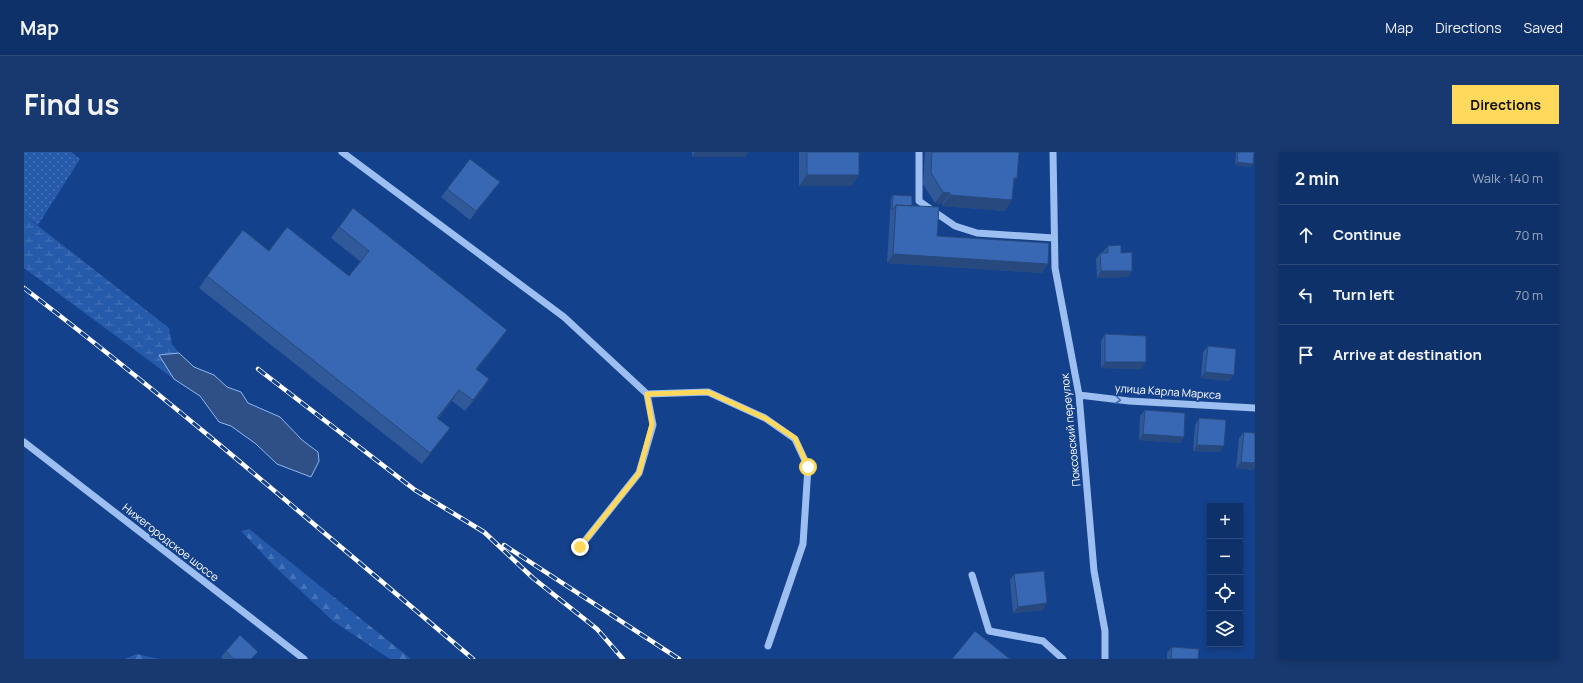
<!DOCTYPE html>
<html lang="en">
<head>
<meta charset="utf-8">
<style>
  :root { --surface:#0f3169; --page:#18396f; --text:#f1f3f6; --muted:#9ba9c0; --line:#2f4c7d; --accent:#ffd95c }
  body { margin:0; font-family:Manrope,sans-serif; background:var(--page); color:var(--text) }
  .controls { position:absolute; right:12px; bottom:12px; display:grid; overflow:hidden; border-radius:0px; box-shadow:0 2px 6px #0003 }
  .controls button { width:36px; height:36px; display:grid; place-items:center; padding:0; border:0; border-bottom:1px solid var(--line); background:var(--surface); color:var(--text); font:20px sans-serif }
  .stop { position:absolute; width:12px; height:12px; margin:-9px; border:3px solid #ffd95c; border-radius:50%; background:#fff }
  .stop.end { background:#ffd95c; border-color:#fff; box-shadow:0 1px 4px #0008 }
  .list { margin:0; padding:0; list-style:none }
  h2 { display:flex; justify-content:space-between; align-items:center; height:52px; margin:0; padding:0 16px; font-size:17px }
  h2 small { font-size:13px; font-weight:400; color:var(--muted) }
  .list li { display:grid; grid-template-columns:26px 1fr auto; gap:12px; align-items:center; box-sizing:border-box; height:60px; padding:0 16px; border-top:1px solid var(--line) }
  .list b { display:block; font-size:15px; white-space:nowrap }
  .list em { font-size:13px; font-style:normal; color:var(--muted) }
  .icon { flex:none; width:22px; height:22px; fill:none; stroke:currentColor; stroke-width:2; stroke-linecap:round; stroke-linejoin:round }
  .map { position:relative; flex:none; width:1231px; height:507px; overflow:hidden; border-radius:0px }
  header { display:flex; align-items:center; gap:24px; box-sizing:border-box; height:56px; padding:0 20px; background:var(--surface); border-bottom:1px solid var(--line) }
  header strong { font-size:19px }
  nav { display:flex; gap:22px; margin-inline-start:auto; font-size:14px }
  .intro { display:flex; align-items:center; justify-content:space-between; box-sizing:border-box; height:96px; padding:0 24px }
  h1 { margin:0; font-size:28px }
  .button { padding:10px 18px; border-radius:0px; background:var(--accent); color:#111; font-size:14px; font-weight:700 }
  main { display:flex; gap:24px; padding:0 24px }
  aside { flex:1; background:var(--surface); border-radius:0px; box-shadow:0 2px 6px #0003 }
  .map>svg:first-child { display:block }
</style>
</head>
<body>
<header>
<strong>Map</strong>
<nav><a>Map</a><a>Directions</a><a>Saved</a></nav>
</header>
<div class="intro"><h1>Find us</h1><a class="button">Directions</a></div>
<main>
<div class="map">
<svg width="1231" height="507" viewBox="0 0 1231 507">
  <defs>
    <pattern id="grass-dots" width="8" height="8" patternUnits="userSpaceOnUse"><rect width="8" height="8" fill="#265aab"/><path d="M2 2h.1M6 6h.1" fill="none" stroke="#4773b8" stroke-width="1.8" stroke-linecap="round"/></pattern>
    <pattern id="forest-firs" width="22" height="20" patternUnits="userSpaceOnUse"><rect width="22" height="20" fill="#265aab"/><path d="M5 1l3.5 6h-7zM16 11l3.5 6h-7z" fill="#4773b8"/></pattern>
    <pattern id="wetland-marsh" width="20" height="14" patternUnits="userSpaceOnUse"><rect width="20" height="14" fill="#265aab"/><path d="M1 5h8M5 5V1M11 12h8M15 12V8" fill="none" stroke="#4773b8"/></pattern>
  </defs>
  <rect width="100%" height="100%" fill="#14418c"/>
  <!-- grass -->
  <path fill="url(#grass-dots)" d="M 0,0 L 47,0 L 56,7 L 14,73 L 0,63 Z"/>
  <!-- forest -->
  <path fill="url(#forest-firs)" d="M 225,377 L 387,507 L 366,507 L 309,469 L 251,415 L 217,379 Z
    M 113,502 L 135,507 L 100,507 Z"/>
  <!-- wetland -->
  <path fill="url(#wetland-marsh)" d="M 0,63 L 145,176 L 148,192 L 155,201 L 135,203 L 150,227 L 0,116 Z"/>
  <!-- water -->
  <path fill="#2e5087" stroke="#8eb7f3" d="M 155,201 L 170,215 L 190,223 L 203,235 L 217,240 L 224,251 L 256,265 L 278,288 L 294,300 L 295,309 L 287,325 L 253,312 L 232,292 L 207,274 L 195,270 L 176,244 L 150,227 L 135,203 Z"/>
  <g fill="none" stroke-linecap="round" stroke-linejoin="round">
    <!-- minor -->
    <path stroke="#9dbef0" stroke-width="7" d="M 318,0 L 540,165 L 623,242 L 629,273 L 615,321 L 556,395
      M 895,0 L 895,49 L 931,74 L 953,81 L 1030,86
      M 1029,0 L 1031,116 L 1055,243 L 1070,419 L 1081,479 L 1081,507
      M 623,242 L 684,240 L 741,266 L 771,287 L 784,315 L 779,392 L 744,494
      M 1055,243 L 1105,249 L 1231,256
      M 0,290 L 280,507
      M 948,423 L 965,479 L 1019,489 L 1039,507"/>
    <!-- rail casing -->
    <g stroke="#fff" stroke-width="4.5">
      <path id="rail" d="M 0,136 C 154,254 301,382 449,507
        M 234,217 L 391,338 L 460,380 L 509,426 L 573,477 L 599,507
        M 480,393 L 655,507"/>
    </g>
    <!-- rail -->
    <use href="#rail" stroke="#14418c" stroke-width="3" stroke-dasharray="9" stroke-linecap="butt"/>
  </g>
  <!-- wall -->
  <path fill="#30599a" d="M 668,0 L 725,0 L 721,5 L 668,5 Z
    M 775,0 L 835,0 L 835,23 L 827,34 L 775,34 Z
    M 901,0 L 995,0 L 990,31 L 981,59 L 918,54 L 918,52 L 911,51 L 899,32 Z
    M 1212,0 L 1230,0 L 1227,15 L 1211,13 Z
    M 423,37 L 469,39 L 446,68 L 417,45 Z
    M 869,43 L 888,54 L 913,84 L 1024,112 L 1018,121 L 863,111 L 867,46 Z
    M 315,75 L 483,178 L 475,189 L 453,217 L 458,239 L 441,259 L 428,249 L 414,267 L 426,276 L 418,287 L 398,312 L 175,136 L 183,124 L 245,99 L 325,124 L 337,110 L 307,86 Z
    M 1084,94 L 1097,101 L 1108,119 L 1104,125 L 1073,126 L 1072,107 L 1076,101 L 1079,101 L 1079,100 Z
    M 1081,182 L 1118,217 L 1077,216 L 1077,189 Z
    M 1184,194 L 1210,223 L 1205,229 L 1177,226 L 1179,200 Z
    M 1121,258 L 1160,285 L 1156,291 L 1115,288 L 1116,264 Z
    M 1175,266 L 1196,300 L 1169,299 L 1171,273 Z
    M 1220,280 L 1229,318 L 1212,316 L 1215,286 Z
    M 990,422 L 1019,458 L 989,461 L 986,428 Z
    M 1148,495 L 1174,507 L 1143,507 L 1143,501 Z
    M 202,499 L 229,507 L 199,507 L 197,505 Z"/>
  <!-- shaded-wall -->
  <path fill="#27497d" d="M 671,0 L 725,0 L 721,5 L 668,5 Z
    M 1213,10 L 1229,12 L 1227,15 L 1211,13 Z
    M 783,23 L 835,23 L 827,34 L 775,34 Z
    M 990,26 L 993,26 L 985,37 Z
    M 476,30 L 469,39 L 446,68 L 452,59 Z
    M 919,40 L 926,41 L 918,52 L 911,51 Z
    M 926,43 L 988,48 L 981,59 L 918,54 Z
    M 869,102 L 1024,112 L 1018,121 L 863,111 Z
    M 1077,119 L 1108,119 L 1104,125 L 1073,126 Z
    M 483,178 L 475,189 L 444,228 L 452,217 Z
    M 1081,210 L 1122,210 L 1118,217 L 1077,216 Z
    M 1181,220 L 1210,223 L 1205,229 L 1177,226 Z
    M 465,227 L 458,239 L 441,259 L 449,248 Z
    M 435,238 L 428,249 L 405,277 L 413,266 Z
    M 426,276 L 418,287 L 398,312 L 406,301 Z
    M 1119,282 L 1160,285 L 1156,291 L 1115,288 Z
    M 1173,293 L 1200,294 L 1196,300 L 1169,299 Z
    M 1217,310 L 1231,311 L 1231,315 L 1229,318 L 1212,316 Z
    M 1023,451 L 1019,458 L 989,461 L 994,455 Z"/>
  <!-- building -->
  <path fill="#3868b3" stroke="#27497d" d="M 783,0 L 835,0 L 835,23 L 783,23 Z
    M 908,0 L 995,0 L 993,26 L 990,26 L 988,48 L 926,43 L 926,41 L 919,40 L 907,21 Z
    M 1214,0 L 1230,0 L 1229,12 L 1213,10 Z
    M 446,7 L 476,30 L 452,59 L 423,37 Z
    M 869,43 L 888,44 L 888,54 L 872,53 L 868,58 Z
    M 872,53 L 915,55 L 913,84 L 1025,91 L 1024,112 L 869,102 Z
    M 329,56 L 483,178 L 452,217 L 465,227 L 449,248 L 435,238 L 413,266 L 426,276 L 406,301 L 183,124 L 219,78 L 245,99 L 263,75 L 325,124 L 345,99 L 315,75 Z
    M 1097,93 L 1097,101 L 1108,100 L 1108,119 L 1077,119 L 1076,101 L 1084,101 L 1084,94 Z
    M 1081,182 L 1122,184 L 1122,210 L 1081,210 Z
    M 1184,194 L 1212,197 L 1210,223 L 1181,220 Z
    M 1121,258 L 1161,261 L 1160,285 L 1119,282 Z
    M 1175,266 L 1202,268 L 1200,294 L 1173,293 Z
    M 1220,280 L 1231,281 L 1231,311 L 1217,310 Z
    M 1020,419 L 1023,451 L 994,455 L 990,422 Z
    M 951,479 L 986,507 L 928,507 Z
    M 216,483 L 234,500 L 227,507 L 210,507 L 202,499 Z
    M 1148,495 L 1175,497 L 1174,507 L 1147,507 Z"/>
  <!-- one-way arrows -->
  <defs><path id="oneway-chevron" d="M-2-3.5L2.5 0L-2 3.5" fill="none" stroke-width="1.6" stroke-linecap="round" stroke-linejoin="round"/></defs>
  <use stroke="#446daf" href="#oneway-chevron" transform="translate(1094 248) rotate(7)"/>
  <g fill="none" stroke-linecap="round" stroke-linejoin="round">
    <!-- route -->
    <path stroke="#ffd95c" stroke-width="5" d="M 556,395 L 615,321 L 628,272 L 623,242 L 684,240 L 741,266 L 771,286 L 784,315"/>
  </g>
  <g text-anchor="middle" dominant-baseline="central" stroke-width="3.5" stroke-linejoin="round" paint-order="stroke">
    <!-- street labels -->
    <g font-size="11" fill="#fff" stroke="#14418c">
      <text transform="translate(1144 239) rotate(4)">улица Карла Маркса</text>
      <text transform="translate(1046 278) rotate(-96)">Поксовский переулок</text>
      <text transform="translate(147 390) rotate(38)">Нижегородское шоссе</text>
    </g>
  </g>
</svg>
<div class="controls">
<button>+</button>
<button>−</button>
<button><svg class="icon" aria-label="locate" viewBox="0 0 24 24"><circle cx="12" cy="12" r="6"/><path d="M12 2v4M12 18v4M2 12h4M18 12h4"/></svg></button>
<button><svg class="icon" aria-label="layers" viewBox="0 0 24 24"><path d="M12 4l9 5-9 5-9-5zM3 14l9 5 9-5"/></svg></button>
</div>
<div class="stop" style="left:784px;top:315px"></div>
<div class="stop end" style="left:556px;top:395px"></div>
</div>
<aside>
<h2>2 min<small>Walk · 140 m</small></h2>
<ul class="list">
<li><svg class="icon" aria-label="ahead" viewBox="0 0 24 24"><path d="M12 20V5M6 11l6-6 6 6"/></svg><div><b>Continue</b></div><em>70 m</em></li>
<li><svg class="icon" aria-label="left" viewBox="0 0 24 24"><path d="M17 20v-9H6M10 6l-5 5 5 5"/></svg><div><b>Turn left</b></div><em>70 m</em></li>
<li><svg class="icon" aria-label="arrive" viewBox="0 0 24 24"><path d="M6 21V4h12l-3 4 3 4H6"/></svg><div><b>Arrive at destination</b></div></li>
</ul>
</aside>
</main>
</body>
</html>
